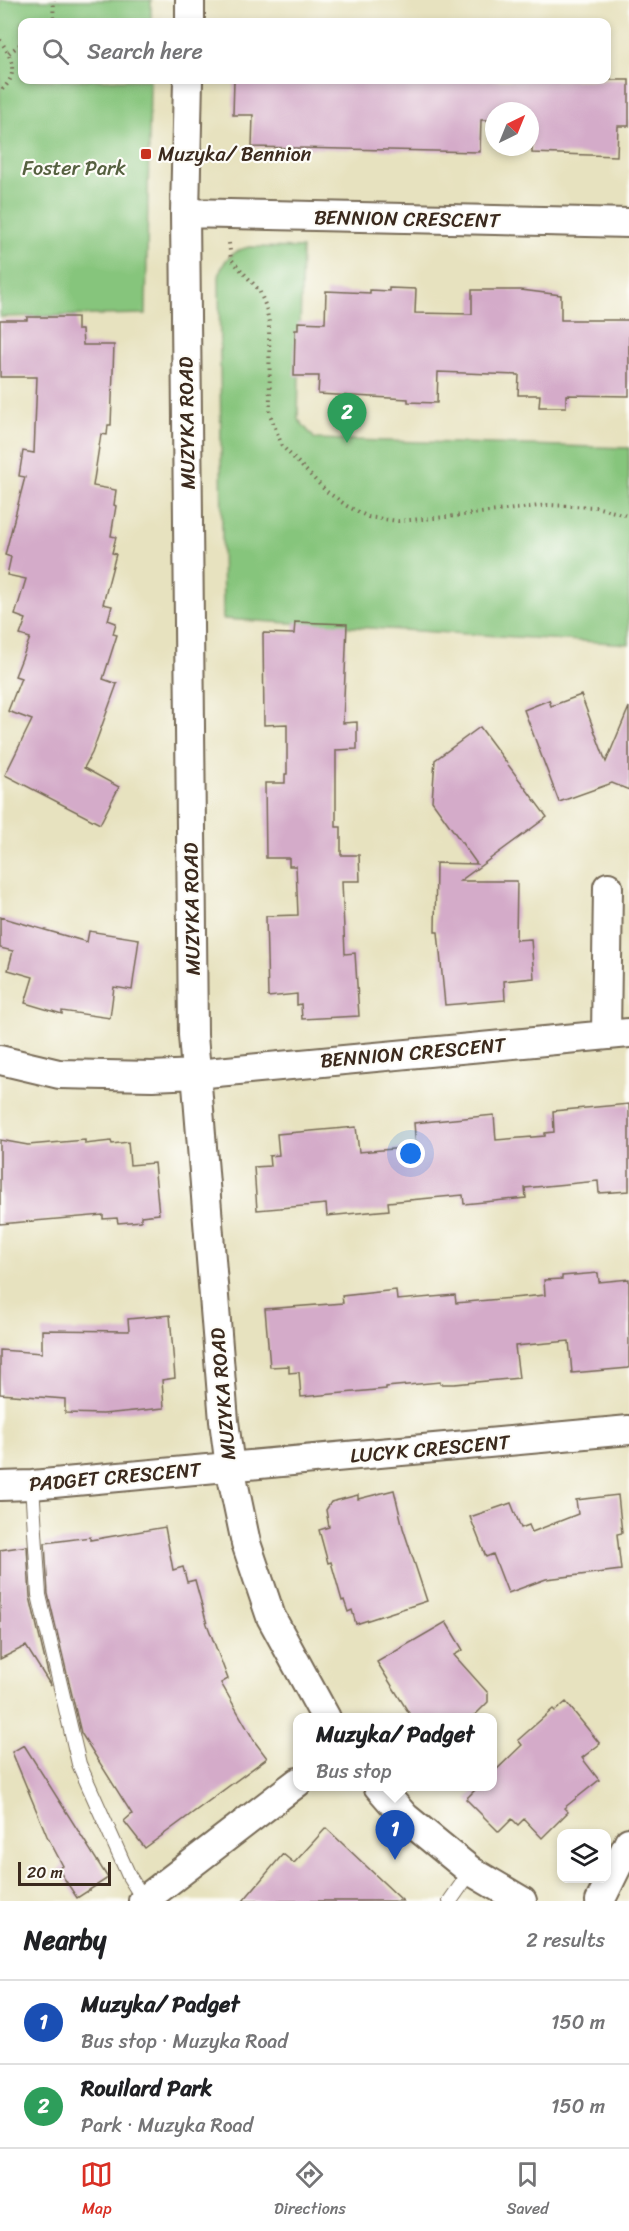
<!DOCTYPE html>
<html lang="en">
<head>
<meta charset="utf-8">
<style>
  :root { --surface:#fff; --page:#f2f2f2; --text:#202124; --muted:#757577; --line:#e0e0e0; --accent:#d93025 }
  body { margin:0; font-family:Sriracha,sans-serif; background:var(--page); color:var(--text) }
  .controls { position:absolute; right:18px; bottom:18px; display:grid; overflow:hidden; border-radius:12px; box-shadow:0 3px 9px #0003 }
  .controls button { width:54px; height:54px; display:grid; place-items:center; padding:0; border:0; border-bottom:2px solid var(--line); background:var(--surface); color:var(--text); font:30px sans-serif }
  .compass { position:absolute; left:485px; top:102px; width:54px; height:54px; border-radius:50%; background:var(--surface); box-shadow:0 3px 9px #0003; rotate:43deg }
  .scale { position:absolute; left:18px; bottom:15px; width:93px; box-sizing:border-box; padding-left:6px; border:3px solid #3b2a1e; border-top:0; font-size:16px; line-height:21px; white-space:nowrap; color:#3b2a1e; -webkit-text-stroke:4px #fdfcf7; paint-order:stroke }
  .you { position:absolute; left:411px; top:1154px; width:21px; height:21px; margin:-15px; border:4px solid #fff; border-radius:50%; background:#1a73e8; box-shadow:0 0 0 9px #1a73e833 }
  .badge { display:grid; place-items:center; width:39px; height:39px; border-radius:50%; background:var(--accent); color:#fff; font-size:20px; font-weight:700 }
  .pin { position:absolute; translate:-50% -50px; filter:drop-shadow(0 2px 3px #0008) }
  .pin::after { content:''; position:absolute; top:32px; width:21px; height:18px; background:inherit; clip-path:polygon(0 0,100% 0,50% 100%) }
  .popup { position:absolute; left:293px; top:1713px; width:204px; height:78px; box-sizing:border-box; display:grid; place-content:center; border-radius:12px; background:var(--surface); filter:drop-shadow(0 2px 4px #0005); font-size:20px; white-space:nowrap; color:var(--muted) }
  .popup b { font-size:22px; color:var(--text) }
  .popup::after { content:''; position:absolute; left:50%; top:100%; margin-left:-12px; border:12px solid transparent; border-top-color:var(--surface) }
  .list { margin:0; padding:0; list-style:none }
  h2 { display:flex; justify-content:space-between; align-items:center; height:78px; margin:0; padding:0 24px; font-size:26px }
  h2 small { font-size:20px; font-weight:400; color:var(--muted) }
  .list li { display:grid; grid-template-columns:39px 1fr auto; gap:18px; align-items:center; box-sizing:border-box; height:84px; padding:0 24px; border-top:2px solid var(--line) }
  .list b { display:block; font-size:22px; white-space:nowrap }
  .list p { margin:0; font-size:20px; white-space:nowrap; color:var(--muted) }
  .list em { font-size:20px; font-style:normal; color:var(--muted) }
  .icon { flex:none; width:33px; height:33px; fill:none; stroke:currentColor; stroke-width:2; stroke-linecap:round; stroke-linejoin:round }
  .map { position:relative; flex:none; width:629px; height:1901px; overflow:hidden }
  .search { position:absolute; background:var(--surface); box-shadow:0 3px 9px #0003; left:18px; right:18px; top:18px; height:66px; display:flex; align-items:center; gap:15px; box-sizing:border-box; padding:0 21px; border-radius:12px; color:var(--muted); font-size:22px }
  .sheet { height:246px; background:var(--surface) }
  nav { display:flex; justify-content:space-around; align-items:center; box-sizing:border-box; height:84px; border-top:2px solid var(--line); background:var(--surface); font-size:16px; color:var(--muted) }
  nav a { display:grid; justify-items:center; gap:3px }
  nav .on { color:var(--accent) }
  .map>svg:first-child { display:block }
</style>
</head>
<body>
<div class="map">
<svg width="629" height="1901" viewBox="0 0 629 1901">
  <rect width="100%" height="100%" fill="#fdfcf7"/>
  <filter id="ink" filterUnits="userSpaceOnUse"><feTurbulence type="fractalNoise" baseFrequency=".0167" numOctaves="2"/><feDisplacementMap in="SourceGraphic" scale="12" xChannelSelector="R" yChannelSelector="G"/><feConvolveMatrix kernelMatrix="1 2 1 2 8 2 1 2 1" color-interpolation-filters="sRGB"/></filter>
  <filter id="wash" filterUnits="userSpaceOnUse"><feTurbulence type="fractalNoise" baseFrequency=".008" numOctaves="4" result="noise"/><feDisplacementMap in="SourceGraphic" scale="24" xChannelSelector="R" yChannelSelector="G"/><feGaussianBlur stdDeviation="1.35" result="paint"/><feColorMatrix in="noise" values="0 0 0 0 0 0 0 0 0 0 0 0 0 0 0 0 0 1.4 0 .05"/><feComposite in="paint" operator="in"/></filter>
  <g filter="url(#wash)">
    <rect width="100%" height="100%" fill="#e7e2bf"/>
    <!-- green -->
    <path fill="#86c57c" stroke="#60784d" stroke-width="1.5" d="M 0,0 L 151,0 L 151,22 L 22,22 L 22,80 L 150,80 L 146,314 L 0,317 Z
      M 249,247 L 302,248 L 298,419 L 315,439 L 629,448 L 629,644 L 223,619 L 219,277 C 222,260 232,251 249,247 Z"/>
    <g id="blocks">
      <!-- building -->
      <path fill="#d4abc9" d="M 234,80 L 629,80 L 629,126 L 618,126 L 617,156 L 532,153 L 532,124 L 530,124 L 530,111 L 494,111 L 494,120 L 481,120 L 480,152 L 252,147 L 253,115 L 233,115 Z
        M 389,288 L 416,289 L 415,313 L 472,314 L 472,290 L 521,290 L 561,295 L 561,320 L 629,320 L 629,396 L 566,395 L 566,407 L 539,407 L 540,395 L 518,395 L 519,375 L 438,372 L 437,403 L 408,402 L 408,399 L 318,394 L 319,376 L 294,376 L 295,330 L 298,330 L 298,322 L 325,323 L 326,291 L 370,293 L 370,290 L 389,291 Z
        M 27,317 L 77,317 L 77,330 L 82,330 L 83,345 L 114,345 L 111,425 L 108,425 L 107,435 L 101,434 L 93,486 L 116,490 L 114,505 L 116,506 L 111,536 L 116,537 L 112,553 L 116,554 L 103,604 L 112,606 L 108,620 L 116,623 L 113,634 L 117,635 L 103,679 L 117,684 L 92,753 L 84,768 L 119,787 L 100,824 L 5,775 L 32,720 L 8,711 L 21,678 L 15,676 L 30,638 L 20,635 L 26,619 L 15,615 L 26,579 L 7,575 L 11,557 L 5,555 L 25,477 L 19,476 L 23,451 L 34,453 L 37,377 L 0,377 L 0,320 L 27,320 Z
        M 295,622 L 347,624 L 343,723 L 357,722 L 357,749 L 336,750 L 336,827 L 341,827 L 341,855 L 359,855 L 360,881 L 342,881 L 345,954 L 355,953 L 359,1016 L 302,1019 L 301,1004 L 297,1005 L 297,994 L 268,997 L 266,916 L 298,915 L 296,866 L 289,866 L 289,858 L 266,858 L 265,783 L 285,783 L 285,774 L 287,774 L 287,724 L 264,725 L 263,633 L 294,634 Z
        M 581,695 L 606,762 L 629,707 L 629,790 L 612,783 L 559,802 L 524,710 L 549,700 L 551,706 Z
        M 480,727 L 547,817 L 460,881 L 517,881 L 516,940 L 531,939 L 534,978 L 504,981 L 505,1000 L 445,1005 L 438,932 L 435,932 L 436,863 L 477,864 L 432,801 L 435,760 Z
        M 0,917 L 87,942 L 89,931 L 139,939 L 132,990 L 114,987 L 110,1018 L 62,1011 L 62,1014 L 25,1003 L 33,977 L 8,970 L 13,951 L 0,948 Z
        M 629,1104 L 629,1191 L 599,1193 L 598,1181 L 525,1188 L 526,1198 L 464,1204 L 463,1195 L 388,1202 L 389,1210 L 327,1216 L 326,1204 L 257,1210 L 254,1167 L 270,1166 L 269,1156 L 279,1155 L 277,1134 L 356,1127 L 359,1152 L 416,1147 L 414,1123 L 494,1115 L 496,1140 L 545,1136 L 545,1133 L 554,1132 L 553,1111 Z
        M 0,1140 L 28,1145 L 85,1140 L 85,1144 L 111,1141 L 112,1144 L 128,1142 L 130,1165 L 154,1163 L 159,1214 L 141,1216 L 141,1221 L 118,1223 L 117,1218 L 103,1219 L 103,1215 L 0,1224 Z
        M 598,1273 L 599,1282 L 629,1279 L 629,1368 L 572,1373 L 569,1341 L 515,1346 L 519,1378 L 454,1384 L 440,1384 L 440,1382 L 386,1387 L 386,1389 L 301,1397 L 299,1372 L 289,1373 L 289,1366 L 270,1367 L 265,1309 L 343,1303 L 342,1296 L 396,1290 L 397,1300 L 455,1295 L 456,1303 L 545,1295 L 544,1280 L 562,1279 L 562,1276 Z
        M 170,1315 L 175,1378 L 162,1380 L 164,1408 L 103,1414 L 65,1413 L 65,1399 L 0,1394 L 0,1350 L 42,1353 L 42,1330 L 129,1331 L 128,1319 Z
        M 394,1490 L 403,1528 L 427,1601 L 356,1624 L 352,1610 L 348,1612 L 344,1600 L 342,1601 L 331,1562 L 328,1563 L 319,1530 L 329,1527 L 326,1510 L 331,1502 L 358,1495 L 358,1499 Z
        M 618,1495 L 622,1533 L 617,1534 L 621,1570 L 546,1579 L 508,1593 L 493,1554 L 486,1557 L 470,1517 L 511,1503 L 521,1528 L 529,1525 L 532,1532 L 578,1514 L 576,1500 Z
        M 165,1527 L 173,1570 L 183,1567 L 187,1582 L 195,1580 L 207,1624 L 228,1679 L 221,1683 L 255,1742 L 267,1758 L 145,1848 L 124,1821 L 132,1814 L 81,1733 L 48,1594 L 45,1543 L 90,1537 L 90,1540 Z
        M 27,1546 L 30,1597 L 51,1686 L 26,1646 L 0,1659 L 0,1550 Z
        M 446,1622 L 463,1650 L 454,1655 L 488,1693 L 488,1702 L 472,1718 L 412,1718 L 377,1662 Z
        M 566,1702 L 600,1744 L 582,1758 L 599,1780 L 564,1808 L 568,1812 L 542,1838 L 524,1819 L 518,1825 L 512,1819 L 499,1832 L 466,1799 L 479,1786 L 492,1786 L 492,1774 L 522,1745 L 518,1740 L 553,1709 L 555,1711 Z
        M 24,1745 L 108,1878 L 77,1898 L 58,1869 L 63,1866 L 47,1836 L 12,1752 Z
        M 326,1828 L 403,1901 L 243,1901 L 283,1854 L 294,1863 Z"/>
    </g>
  </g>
  <g filter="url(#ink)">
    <use href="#blocks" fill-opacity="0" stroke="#776a56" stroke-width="1.5"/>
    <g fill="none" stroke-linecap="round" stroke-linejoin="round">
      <!-- service casing -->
      <g stroke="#776a56" stroke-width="16">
        <path id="service" d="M 32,1485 L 39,1595 L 79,1764 L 129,1876 L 144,1900
          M 450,1901 L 471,1871"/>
      </g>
      <!-- minor casing -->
      <g stroke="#776a56" stroke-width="32">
        <path id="minor" d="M 190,22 L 190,0
          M 188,80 L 185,213 L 193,1035 L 224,1421 L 230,1467 L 246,1543 L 271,1617 L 326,1718
          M 185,213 L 629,223
          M 606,1035 L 608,887
          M 0,1060 L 59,1074 L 152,1076 L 196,1074 L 629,1033
          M 0,1486 L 32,1485 L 629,1430
          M 378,1786 L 405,1817 L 471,1871 L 522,1901
          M 143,1901 L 298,1782
          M 600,1901 L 629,1842"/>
      </g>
      <!-- path -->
      <path stroke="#776a56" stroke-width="4" stroke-dasharray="1.5 4.5" stroke-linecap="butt" d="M 49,22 L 53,19 L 54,0
        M 0,40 C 12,57 20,76 0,91
        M 9,53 L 22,43
        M 229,243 L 231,259 L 259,290 L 266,307 L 269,323 L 270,414 L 282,446 L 326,491 L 347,506 L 368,517 L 398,521 L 446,517 L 548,505 L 596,507 L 629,516"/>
      <!-- service -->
      <use href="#service" stroke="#fff" stroke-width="14"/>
      <!-- minor -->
      <use href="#minor" stroke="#fff" stroke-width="28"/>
    </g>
  </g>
  <!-- markers -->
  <rect fill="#c8321e" stroke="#fdfcf7" stroke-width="2" x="140" y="148" width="12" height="12" rx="3"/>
  <g text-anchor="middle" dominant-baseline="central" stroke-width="4.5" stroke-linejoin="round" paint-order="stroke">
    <!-- poi labels -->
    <g font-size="20" fill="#3b2a1e" stroke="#fdfcf7" text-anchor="start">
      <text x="158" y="154">Muzyka/ Bennion</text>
    </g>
    <!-- park labels -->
    <g font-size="20" fill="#55603f" stroke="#fdfcf7">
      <text x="74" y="168">Foster Park</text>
    </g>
    <!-- street labels -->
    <g font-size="20" fill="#3b2a1e" stroke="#fdfcf7">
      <text transform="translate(407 219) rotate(1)">BENNION CRESCENT</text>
      <text transform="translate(187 423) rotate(-91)">MUZYKA ROAD</text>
      <text transform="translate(192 909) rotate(-91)">MUZYKA ROAD</text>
      <text transform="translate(413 1053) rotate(-5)">BENNION CRESCENT</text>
      <text transform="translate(223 1394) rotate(-95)">MUZYKA ROAD</text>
      <text transform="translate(430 1449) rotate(-5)">LUCYK CRESCENT</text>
      <text transform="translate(115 1477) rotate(-5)">PADGET CRESCENT</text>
    </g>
  </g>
</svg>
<div class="controls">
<button><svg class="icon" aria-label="layers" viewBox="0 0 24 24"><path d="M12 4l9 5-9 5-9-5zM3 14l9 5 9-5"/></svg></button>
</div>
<svg class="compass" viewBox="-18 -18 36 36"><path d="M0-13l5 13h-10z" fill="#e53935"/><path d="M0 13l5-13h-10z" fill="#757577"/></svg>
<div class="scale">20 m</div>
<div class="you"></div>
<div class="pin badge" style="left:395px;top:1860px;background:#1a4fb4">1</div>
<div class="popup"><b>Muzyka/ Padget</b>Bus stop</div>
<div class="pin badge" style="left:347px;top:443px;background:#2e9e5b">2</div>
<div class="search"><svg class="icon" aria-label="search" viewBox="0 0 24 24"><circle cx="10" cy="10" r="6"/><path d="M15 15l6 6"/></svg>Search here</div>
</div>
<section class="sheet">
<h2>Nearby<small>2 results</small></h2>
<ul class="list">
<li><span class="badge" style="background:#1a4fb4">1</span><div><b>Muzyka/ Padget</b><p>Bus stop · Muzyka Road</p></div><em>150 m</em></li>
<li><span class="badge" style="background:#2e9e5b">2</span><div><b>Rouilard Park</b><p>Park · Muzyka Road</p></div><em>150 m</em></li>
</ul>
</section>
<nav>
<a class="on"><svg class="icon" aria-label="map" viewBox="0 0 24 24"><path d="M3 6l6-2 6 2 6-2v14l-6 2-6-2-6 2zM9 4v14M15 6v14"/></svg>Map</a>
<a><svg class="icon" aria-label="directions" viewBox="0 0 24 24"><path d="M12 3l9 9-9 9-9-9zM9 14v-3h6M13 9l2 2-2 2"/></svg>Directions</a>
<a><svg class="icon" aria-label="saved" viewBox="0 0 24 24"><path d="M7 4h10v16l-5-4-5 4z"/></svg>Saved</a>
</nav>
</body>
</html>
